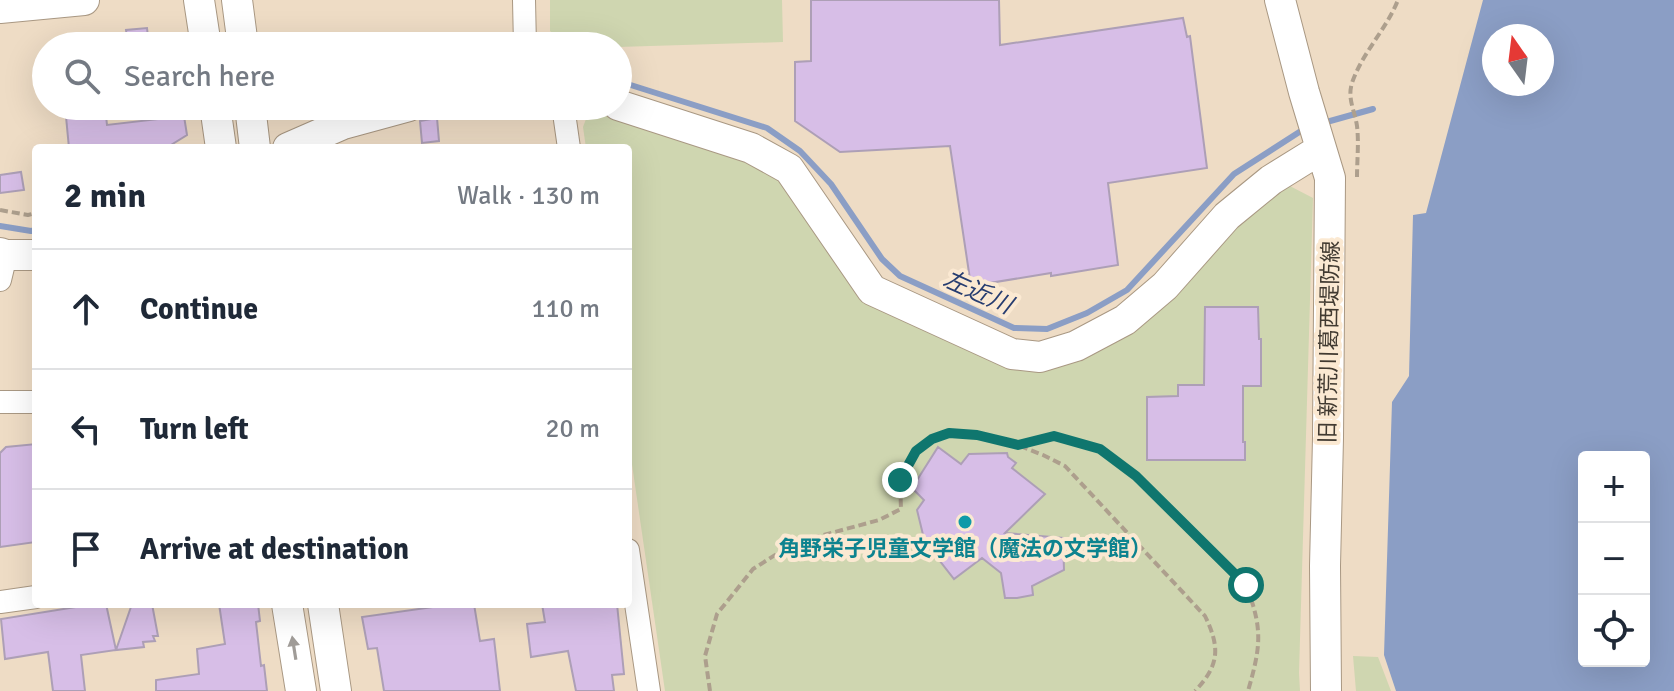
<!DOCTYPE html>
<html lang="en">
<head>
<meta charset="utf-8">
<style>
  :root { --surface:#fff; --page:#f2f2f3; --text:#1f2937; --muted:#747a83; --line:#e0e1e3 }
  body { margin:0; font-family:Signika,"Noto Sans JP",sans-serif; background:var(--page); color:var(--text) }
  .controls { position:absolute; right:24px; bottom:24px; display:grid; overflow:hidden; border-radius:8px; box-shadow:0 8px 32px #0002 }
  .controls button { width:72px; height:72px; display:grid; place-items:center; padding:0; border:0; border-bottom:2px solid var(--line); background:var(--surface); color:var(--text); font:40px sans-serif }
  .compass { position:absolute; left:1482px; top:24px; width:72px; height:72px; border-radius:50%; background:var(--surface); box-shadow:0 8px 32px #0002; rotate:346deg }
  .stop { position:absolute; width:24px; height:24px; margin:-18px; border:6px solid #0f766e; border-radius:50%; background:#fff }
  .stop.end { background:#0f766e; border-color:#fff; box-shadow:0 2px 8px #0008 }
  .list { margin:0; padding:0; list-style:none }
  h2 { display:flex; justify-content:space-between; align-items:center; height:104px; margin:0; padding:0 32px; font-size:34px }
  h2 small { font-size:26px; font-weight:400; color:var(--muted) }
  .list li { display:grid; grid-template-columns:52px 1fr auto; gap:24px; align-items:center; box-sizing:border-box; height:120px; padding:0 32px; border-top:2px solid var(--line) }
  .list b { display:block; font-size:30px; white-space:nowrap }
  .list em { font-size:26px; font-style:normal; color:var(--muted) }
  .icon { flex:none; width:44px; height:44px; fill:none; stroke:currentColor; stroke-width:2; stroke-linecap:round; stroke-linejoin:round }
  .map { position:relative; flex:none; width:1674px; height:691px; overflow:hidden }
  .search { position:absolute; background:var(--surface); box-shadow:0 8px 32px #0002; left:32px; top:32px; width:600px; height:88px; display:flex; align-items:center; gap:20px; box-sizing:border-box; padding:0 28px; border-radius:44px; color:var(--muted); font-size:30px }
  .panel { position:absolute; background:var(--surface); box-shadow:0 8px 32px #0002; left:32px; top:144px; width:600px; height:464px; border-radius:8px }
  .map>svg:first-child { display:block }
</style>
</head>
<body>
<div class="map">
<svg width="1674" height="691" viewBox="0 0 1674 691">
  <rect width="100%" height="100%" fill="#eedcc5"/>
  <!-- green -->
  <path fill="#cfd6b0" d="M 550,0 L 782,0 L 783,42 L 618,47 L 567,46 L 550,31 Z
    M 589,111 L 746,158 L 784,182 L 866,299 L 1041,368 L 1234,230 L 1286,184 L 1313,198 L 1299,673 L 1300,691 L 665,691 L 628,437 L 628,148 L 586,148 L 583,127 Z
    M 1353,656 L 1378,657 L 1391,691 L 1356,691 Z"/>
  <!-- water -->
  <path fill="#8b9ec5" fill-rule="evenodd" d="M 1483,0 L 1674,0 L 1674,691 L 1396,691 L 1384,655 L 1392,402 L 1409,376 L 1413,215 L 1426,213 ZM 1494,36 L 1542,36 L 1542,84 L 1494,84 ZM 1584,457 L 1644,457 L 1644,661 L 1584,661 Z"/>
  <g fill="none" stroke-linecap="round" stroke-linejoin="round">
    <!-- stream -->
    <path stroke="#8b9ec5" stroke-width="6" d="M 618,81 L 767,128 L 800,151 L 831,184 L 882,259 L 900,276 L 1014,328 L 1047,329 L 1087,313 L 1127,290 L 1234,174 L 1304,129
      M 289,115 L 312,106
      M 1323,123 L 1373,109
      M 0,226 L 31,231 L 36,230"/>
  </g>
  <!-- building -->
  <path fill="#d7bee7" stroke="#ad9fb6" stroke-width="2" d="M 811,0 L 999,0 L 1000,45 L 1183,18 L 1187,37 L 1190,36 L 1207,168 L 1108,183 L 1118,265 L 1051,276 L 1051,273 L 971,286 L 950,146 L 840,152 L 795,121 L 795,62 L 811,61 Z
    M 147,28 L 149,46 L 128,46 L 126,30 Z
    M 65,106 L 105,106 L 107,125 L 184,116 L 187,135 L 166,148 L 69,148 Z
    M 437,118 L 439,141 L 422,143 L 420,121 Z
    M 21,172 L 24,190 L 0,193 L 0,175 Z
    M 1205,307 L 1258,307 L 1259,339 L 1261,339 L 1261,386 L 1243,386 L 1243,442 L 1245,442 L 1245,460 L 1147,460 L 1147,397 L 1178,396 L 1178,385 L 1204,385 Z
    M 36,444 L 36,542 L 0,547 L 0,453 L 6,447 Z
    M 938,447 L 961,464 L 969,454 L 1007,453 L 1008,457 L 1016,463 L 1012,468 L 1045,494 L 1005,533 L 1063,538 L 1064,570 L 1032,586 L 1033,595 L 1017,598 L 1005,598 L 1001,573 L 982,558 L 954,579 L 932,551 L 926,547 L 917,510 L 924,500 L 912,488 Z
    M 106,604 L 116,650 L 81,655 L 85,691 L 53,691 L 48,652 L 5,659 L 1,619 L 82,606 Z
    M 132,604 L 152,604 L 158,636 L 153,636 L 155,641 L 143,642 L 144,647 L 116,650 Z
    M 219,604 L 258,604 L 260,621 L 256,622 L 261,666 L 264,665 L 267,691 L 156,691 L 156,680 L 199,674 L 197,649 L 225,644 Z
    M 454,604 L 474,604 L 480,641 L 494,639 L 500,691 L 384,691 L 377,648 L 368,649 L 362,617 Z
    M 542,604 L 617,604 L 624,674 L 612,675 L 614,691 L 576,691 L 568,651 L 531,657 L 527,624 L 545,622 Z"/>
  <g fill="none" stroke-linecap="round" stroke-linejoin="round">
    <!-- street casing -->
    <g stroke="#a99883" stroke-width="24">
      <path id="street" d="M 524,0 L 525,46
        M 563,106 L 569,148
        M 0,280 L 6,255
        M 0,402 L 36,402
        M 628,550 L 649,691
        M 0,602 L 36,597"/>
    </g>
    <!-- secondary casing -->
    <g stroke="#a99883" stroke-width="32">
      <path id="secondary" d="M 199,0 L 206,46
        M 237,0 L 243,46
        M 1280,0 L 1304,92 L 1330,178 L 1328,438 L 1325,566 L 1326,691
        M 0,8 L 84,0
        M 618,105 L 751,148 L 789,169 L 872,290 L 1012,354 L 1040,357 L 1076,346 L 1125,320 L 1165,286 L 1227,216 L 1271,180 L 1321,149
        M 215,106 L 221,148
        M 250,106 L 255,148
        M 288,148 L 343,124 L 409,106
        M 0,253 L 6,255 L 36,255
        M 287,604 L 301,691
        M 323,604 L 336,691"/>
    </g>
    <!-- path -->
    <path stroke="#ad9f8d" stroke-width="4" stroke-dasharray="8 4" stroke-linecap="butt" d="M 1357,177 C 1357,161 1359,143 1357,126 C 1355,111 1347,99 1352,83 C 1362,53 1386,30 1398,0
      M 0,210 L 28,215 L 36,213
      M 1020,446 L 1043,455 L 1065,466 L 1205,616 C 1220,647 1220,665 1195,691
      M 710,691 L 705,656 L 717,614 L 753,569 L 794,543 L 879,520 L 901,509 L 900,480 L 916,451 L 932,439 L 949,433 L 977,435 L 1018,445 L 1054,436 L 1100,449 L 1136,476 L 1246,585 C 1263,629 1261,646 1248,691"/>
    <!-- street -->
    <use href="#street" stroke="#fff" stroke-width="22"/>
    <!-- secondary -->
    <use href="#secondary" stroke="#fff" stroke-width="30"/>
  </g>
  <!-- one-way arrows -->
  <defs><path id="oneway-solid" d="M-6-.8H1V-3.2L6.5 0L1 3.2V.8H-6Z" transform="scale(2)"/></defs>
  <use fill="#a09c98" href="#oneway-solid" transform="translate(294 648) rotate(-99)"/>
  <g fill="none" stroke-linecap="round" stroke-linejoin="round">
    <!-- route -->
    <path stroke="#0f766e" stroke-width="10" d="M 900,480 L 916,451 L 932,439 L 949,433 L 977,435 L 1018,445 L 1054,436 L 1100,449 L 1136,476 L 1246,585"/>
  </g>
  <!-- markers -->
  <circle fill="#0f9aa8" stroke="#fbe9d2" stroke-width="3" cx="965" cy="522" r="8"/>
  <g text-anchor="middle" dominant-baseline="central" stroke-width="8" stroke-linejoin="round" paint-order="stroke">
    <!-- street labels -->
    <g font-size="22" fill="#413a31" stroke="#fbe9d2">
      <text transform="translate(1329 342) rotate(-89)">旧 新荒川葛西堤防線</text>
    </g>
    <!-- culture labels -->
    <g font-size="22" font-weight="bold" fill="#0d838f" stroke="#fbe9d2">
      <text x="965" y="548">角野栄子児童文学館（魔法の文学館）</text>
    </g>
    <!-- water labels -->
    <g font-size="24" font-style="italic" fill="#273d70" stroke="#fbe9d2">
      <text transform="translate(978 292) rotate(24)">左近川</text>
    </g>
  </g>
</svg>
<div class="controls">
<button>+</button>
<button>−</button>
<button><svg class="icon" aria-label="locate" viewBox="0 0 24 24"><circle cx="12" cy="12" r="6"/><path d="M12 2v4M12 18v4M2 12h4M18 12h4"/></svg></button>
</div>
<svg class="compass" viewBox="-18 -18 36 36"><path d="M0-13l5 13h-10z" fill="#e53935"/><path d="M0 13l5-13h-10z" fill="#747a83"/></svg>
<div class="stop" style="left:1246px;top:585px"></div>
<div class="stop end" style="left:900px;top:480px"></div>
<div class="search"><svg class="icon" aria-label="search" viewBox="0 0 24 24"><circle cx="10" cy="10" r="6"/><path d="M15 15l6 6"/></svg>Search here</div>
<section class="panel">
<h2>2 min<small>Walk · 130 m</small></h2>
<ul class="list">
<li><svg class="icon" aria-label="ahead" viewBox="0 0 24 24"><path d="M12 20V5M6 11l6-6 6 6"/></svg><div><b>Continue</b></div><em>110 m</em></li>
<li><svg class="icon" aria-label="left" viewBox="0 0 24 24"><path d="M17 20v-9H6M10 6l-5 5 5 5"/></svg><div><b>Turn left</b></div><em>20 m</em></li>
<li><svg class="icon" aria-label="arrive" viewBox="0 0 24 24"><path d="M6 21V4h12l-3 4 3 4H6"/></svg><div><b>Arrive at destination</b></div></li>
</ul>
</section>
</div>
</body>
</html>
